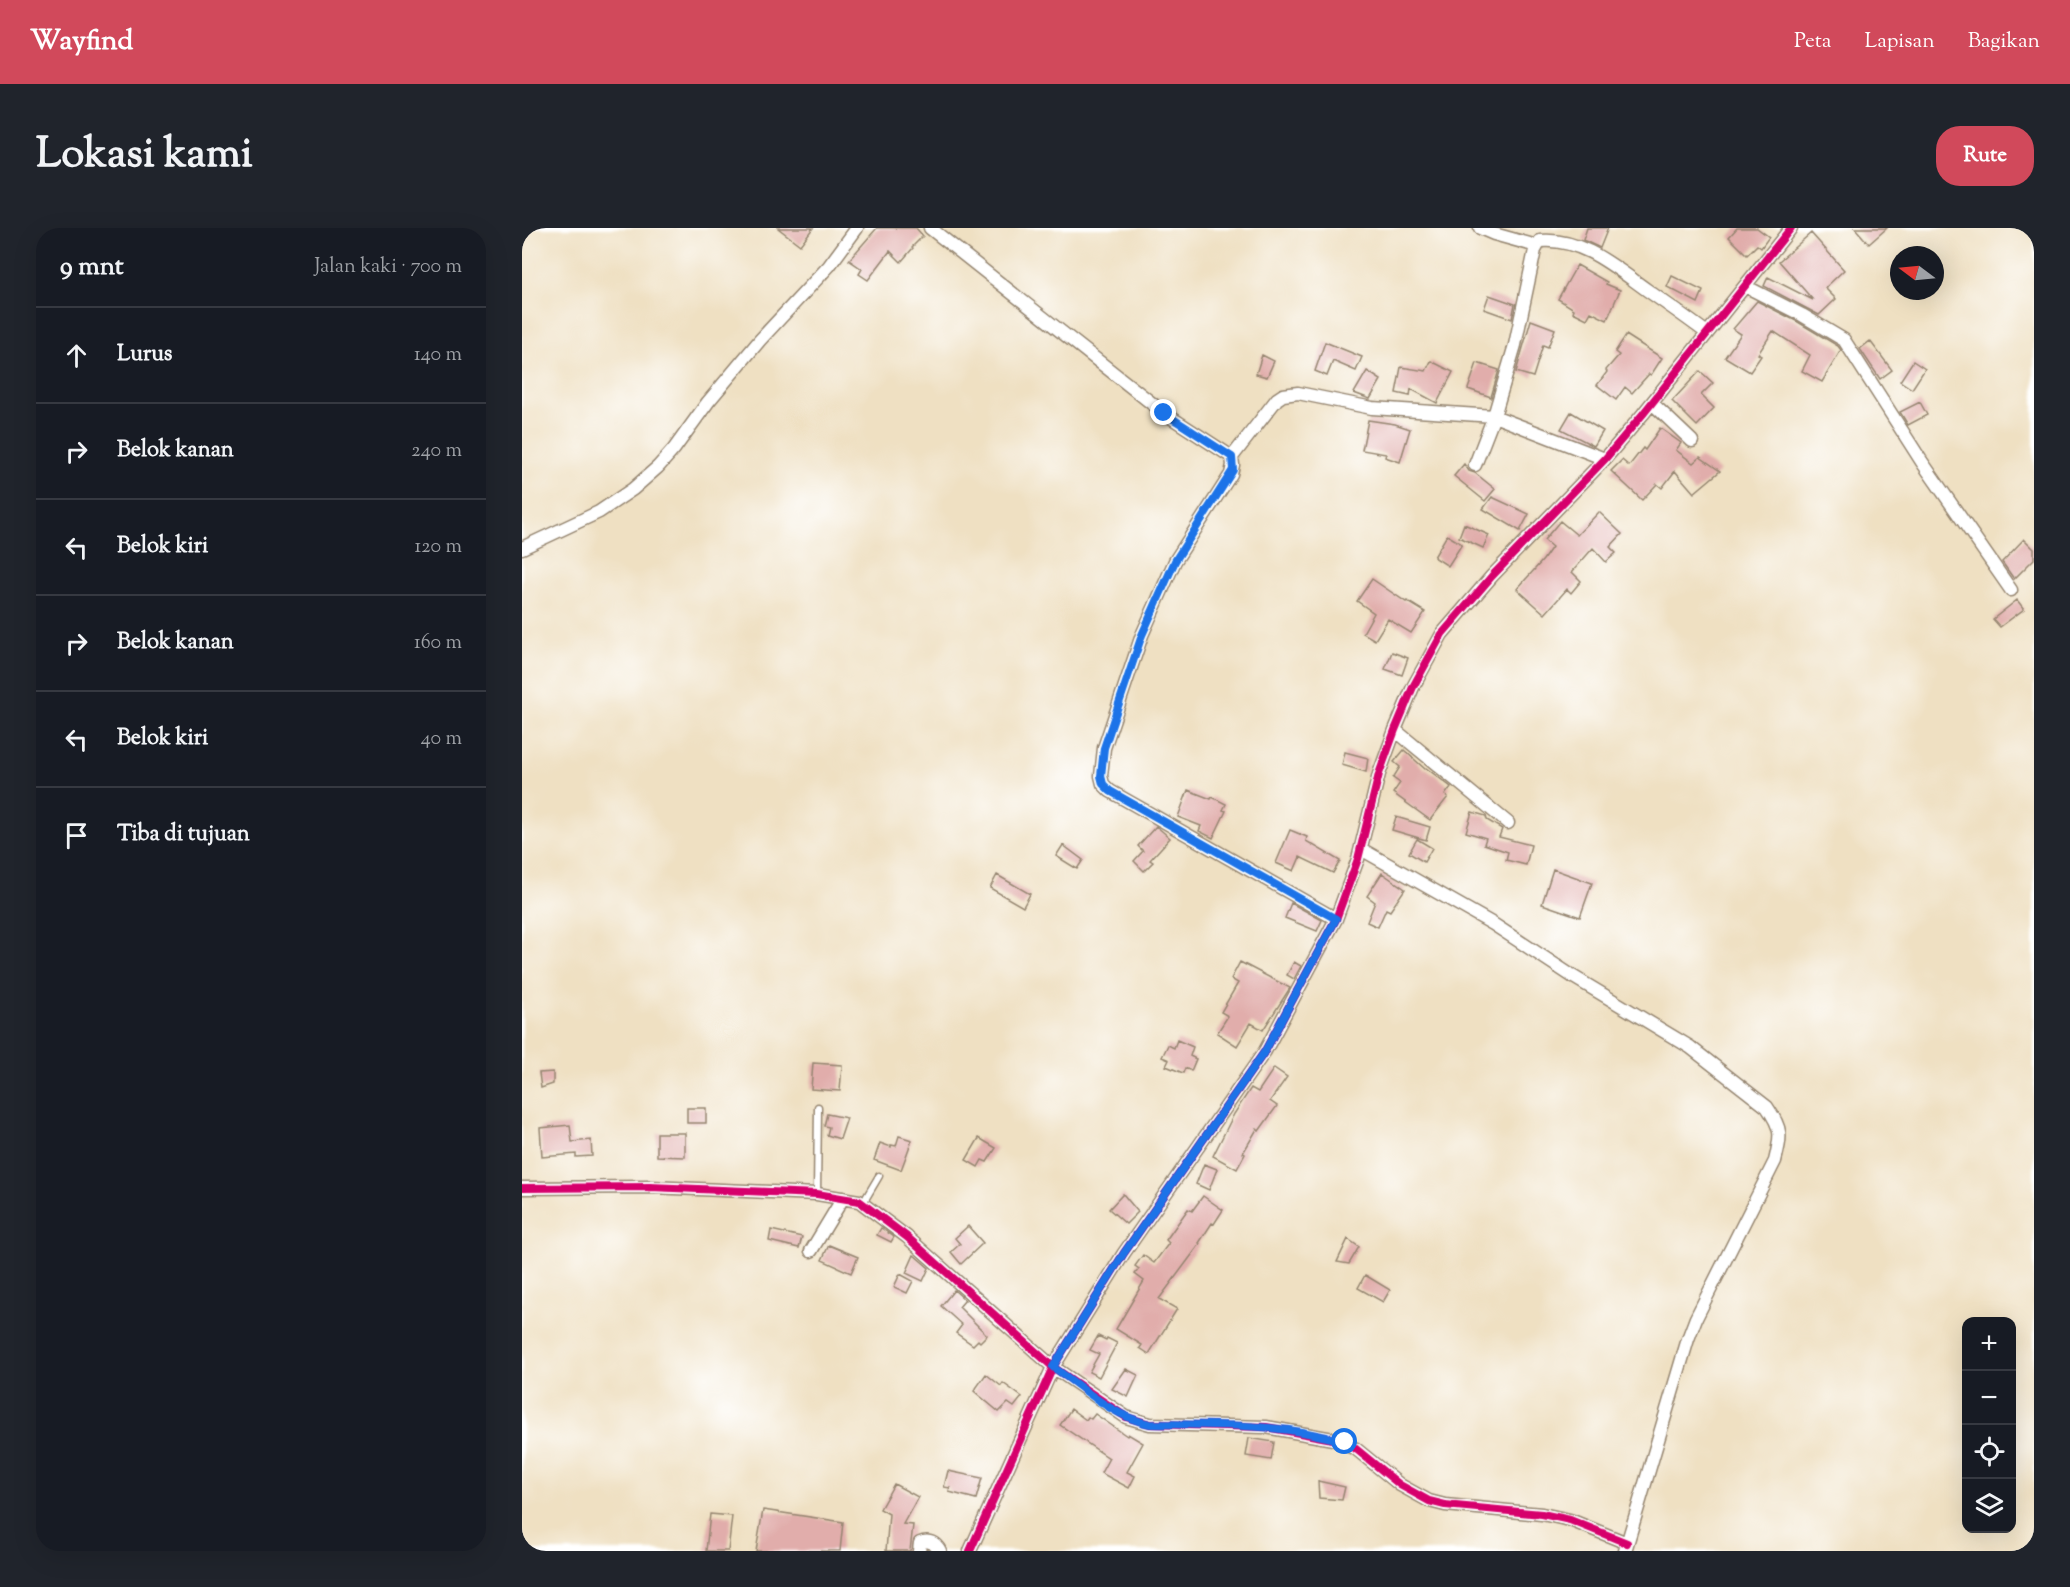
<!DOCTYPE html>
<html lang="id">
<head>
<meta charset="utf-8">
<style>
  :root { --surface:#171b24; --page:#20242c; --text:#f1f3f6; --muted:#9ea1a6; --line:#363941; --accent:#d1495b }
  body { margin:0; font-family:"Sorts Mill Goudy",serif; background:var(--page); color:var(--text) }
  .controls { position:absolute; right:18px; bottom:18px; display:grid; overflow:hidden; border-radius:12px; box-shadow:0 6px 24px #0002 }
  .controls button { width:54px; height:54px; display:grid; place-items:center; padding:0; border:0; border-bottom:2px solid var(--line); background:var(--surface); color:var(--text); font:30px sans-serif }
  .compass { position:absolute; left:1368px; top:18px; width:54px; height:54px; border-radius:50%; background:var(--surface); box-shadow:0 6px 24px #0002; rotate:286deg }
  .stop { position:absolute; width:18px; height:18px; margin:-14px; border:4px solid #1a73e8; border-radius:50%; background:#fff }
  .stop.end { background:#1a73e8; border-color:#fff; box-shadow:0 2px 6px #0008 }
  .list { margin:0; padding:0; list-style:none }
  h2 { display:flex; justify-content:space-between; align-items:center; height:78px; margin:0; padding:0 24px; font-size:26px }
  h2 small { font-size:20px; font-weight:400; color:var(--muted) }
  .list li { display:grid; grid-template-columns:39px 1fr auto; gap:18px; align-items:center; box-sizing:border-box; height:96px; padding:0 24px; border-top:2px solid var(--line) }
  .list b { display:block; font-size:22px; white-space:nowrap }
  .list em { font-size:20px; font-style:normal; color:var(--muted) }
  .icon { flex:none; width:33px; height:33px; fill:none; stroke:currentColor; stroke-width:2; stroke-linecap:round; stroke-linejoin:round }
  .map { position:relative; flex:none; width:1512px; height:1323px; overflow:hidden; border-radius:24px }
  header { display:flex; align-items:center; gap:36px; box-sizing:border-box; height:84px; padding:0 30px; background:var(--accent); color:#fff }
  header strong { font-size:28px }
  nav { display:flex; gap:33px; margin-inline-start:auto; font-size:21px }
  .intro { display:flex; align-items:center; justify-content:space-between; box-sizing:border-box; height:144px; padding:0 36px }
  h1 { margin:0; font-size:42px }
  .button { padding:15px 27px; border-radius:24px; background:var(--accent); color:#fff; font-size:21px; font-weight:700 }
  main { display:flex; gap:36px; padding:0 36px }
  aside { flex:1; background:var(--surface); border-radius:24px; box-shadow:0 6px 24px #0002 }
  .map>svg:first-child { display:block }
</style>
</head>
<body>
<header>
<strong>Wayfind</strong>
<nav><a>Peta</a><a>Lapisan</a><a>Bagikan</a></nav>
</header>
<div class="intro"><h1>Lokasi kami</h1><a class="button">Rute</a></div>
<main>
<aside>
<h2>9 mnt<small>Jalan kaki · 700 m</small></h2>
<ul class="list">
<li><svg class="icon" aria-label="ahead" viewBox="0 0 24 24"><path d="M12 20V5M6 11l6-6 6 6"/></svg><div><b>Lurus</b></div><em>140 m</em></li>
<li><svg class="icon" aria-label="right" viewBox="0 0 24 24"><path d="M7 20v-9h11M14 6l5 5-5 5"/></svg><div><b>Belok kanan</b></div><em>240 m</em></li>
<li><svg class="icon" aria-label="left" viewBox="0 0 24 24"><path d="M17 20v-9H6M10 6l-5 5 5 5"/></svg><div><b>Belok kiri</b></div><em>120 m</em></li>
<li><svg class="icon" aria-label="right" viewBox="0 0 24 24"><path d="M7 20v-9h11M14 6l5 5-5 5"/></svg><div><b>Belok kanan</b></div><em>160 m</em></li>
<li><svg class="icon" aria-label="left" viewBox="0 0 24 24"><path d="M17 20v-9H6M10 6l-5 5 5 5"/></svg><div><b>Belok kiri</b></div><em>40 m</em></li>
<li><svg class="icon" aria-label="arrive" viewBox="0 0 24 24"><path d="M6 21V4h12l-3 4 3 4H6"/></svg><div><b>Tiba di tujuan</b></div></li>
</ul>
</aside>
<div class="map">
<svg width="1512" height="1323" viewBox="0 0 1512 1323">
  <rect width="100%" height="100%" fill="#fff"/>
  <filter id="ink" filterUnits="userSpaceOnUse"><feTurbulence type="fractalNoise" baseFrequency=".0167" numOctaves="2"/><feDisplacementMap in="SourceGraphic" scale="12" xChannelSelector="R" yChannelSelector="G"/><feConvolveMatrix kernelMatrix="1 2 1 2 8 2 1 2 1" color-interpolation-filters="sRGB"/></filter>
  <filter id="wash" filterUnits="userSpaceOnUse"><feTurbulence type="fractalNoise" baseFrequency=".008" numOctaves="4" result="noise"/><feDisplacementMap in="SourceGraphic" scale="24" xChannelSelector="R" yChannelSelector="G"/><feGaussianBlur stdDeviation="1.35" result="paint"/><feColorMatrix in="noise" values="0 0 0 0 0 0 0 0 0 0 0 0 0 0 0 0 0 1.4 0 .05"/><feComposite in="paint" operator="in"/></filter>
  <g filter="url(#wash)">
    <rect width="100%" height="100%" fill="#efe0c2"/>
    <g id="blocks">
      <!-- building -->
      <path fill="#e1adab" d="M 256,0 L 291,0 L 278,17 Z
        M 355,0 L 394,0 L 401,8 L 390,19 L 391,20 L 379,34 L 368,23 L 346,52 L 337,46 L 340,41 L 327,32 Z
        M 1065,0 L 1086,0 L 1078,20 L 1061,12 Z
        M 1215,0 L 1235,0 L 1247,9 L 1239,20 L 1235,17 L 1225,27 L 1207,9 Z
        M 1333,0 L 1365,0 L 1347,16 Z
        M 1289,5 L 1322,42 L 1303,60 L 1314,71 L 1297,87 L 1242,58 L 1246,49 L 1291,72 L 1257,33 Z
        M 1055,37 L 1085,54 L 1084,56 L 1098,62 L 1085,92 L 1069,84 L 1065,91 L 1051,84 L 1052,81 L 1036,71 Z
        M 1150,48 L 1181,63 L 1176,75 L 1145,59 Z
        M 967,67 L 993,76 L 990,91 L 962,81 Z
        M 1235,73 L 1276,94 L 1316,118 L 1319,122 L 1300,154 L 1280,143 L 1288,127 L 1251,103 L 1236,126 L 1239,128 L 1228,144 L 1203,129 L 1219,106 L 1211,101 Z
        M 1009,92 L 1033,101 L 1026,119 L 1021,117 L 1011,149 L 994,144 Z
        M 1104,107 L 1140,130 L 1129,147 L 1127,146 L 1110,165 L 1103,159 L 1094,172 L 1075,157 L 1085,144 L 1084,142 L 1097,127 L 1093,124 Z
        M 1348,113 L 1370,142 L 1358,151 L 1338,121 Z
        M 803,114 L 840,129 L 834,143 L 811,133 L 805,148 L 793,143 Z
        M 740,127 L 752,133 L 745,149 L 734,146 Z
        M 909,133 L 931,144 L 915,175 L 889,161 L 888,168 L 874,165 L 879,139 L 904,143 Z
        M 1391,133 L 1403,141 L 1390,161 L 1378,153 Z
        M 955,135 L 977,142 L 969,169 L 946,161 Z
        M 845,143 L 859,152 L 848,171 L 832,165 Z
        M 1178,143 L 1191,155 L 1179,167 L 1192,180 L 1175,198 L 1150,173 Z
        M 1398,174 L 1405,187 L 1386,197 L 1378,184 Z
        M 1049,184 L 1081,203 L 1072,218 L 1039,201 Z
        M 846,192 L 873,196 L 888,201 L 878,234 L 863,229 L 864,226 L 840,222 Z
        M 1138,200 L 1159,215 L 1154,222 L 1171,235 L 1178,229 L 1198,243 L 1172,265 L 1153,243 L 1140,260 L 1135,256 L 1120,272 L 1089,243 L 1100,232 L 1107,238 L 1121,220 L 1123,222 Z
        M 942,236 L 947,243 L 953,245 L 973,261 L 963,273 L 932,248 Z
        M 970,269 L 1007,286 L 998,303 L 961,281 Z
        M 1077,284 L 1100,306 L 1088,319 L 1094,325 L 1084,334 L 1071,320 L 1050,344 L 1059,353 L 1049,365 L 1045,361 L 1023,386 L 995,361 L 1021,332 L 1030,319 L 1022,312 L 1038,293 L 1055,307 Z
        M 942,296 L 967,307 L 961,320 L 937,309 Z
        M 925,307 L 940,316 L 926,338 L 912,329 Z
        M 1502,311 L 1512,321 L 1512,331 L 1492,351 L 1480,334 Z
        M 850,351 L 884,374 L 885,373 L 903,384 L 889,405 L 866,391 L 853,412 L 841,405 L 852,385 L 835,373 Z
        M 1495,372 L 1502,381 L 1478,399 L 1471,391 Z
        M 870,424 L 886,430 L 880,447 L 863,441 Z
        M 882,522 L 903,541 L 904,540 L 929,559 L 923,567 L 926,569 L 908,592 L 871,565 L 878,555 L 871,550 L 878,539 L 872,534 Z
        M 823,524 L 846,530 L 844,544 L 820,537 Z
        M 666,562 L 689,571 L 690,569 L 704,576 L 701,582 L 704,583 L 691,610 L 677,603 L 679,598 L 656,589 Z
        M 950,584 L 964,588 L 965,592 L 980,601 L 977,609 L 1009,617 L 1004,637 L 984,632 L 986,624 L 962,616 L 964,610 L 944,604 Z
        M 874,589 L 908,599 L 904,612 L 870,602 Z
        M 634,598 L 648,610 L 628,632 L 631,634 L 622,643 L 612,633 L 621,623 L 616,618 Z
        M 768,602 L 785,609 L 784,613 L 818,633 L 811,645 L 778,629 L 772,643 L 754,635 Z
        M 895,611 L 910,620 L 902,634 L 887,625 Z
        M 541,617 L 561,632 L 555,641 L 534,628 Z
        M 1031,641 L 1070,655 L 1058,689 L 1020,676 Z
        M 860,645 L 883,661 L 868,683 L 864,681 L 856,699 L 845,694 L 853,674 L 845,668 Z
        M 475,647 L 508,666 L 501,679 L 468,660 Z
        M 769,675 L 800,692 L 795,703 L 763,690 Z
        M 718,734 L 768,760 L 741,802 L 729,795 L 715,818 L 695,805 L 706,788 L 699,784 L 716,755 L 709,751 Z
        M 772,734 L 779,738 L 772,751 L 765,747 Z
        M 655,812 L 671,819 L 668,828 L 674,831 L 669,843 L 663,840 L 661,845 L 644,838 L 647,832 L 640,829 L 646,817 L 652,820 Z
        M 291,835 L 320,837 L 318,863 L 289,861 Z
        M 752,840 L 765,849 L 748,873 L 755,878 L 737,903 L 735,901 L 721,925 L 723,926 L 715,941 L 691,928 L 712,886 L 729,860 L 736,864 Z
        M 31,844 L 31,856 L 19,860 L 17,845 Z
        M 165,880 L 184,880 L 184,895 L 165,895 Z
        M 305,886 L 325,890 L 318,911 L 305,907 L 307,899 L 302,898 Z
        M 48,897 L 50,914 L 69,912 L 70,928 L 54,929 L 54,926 L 20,929 L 18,900 Z
        M 135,905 L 163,905 L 163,929 L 135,928 Z
        M 377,908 L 390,912 L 379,942 L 352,932 L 358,915 L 369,919 L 369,917 L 374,918 Z
        M 457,910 L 474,920 L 465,934 L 460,932 L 456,939 L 444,932 Z
        M 682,936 L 695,941 L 687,962 L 674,956 Z
        M 601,966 L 616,984 L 604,996 L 587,981 Z
        M 681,968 L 701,982 L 692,996 L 690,995 L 677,1015 L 678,1016 L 637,1071 L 655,1081 L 627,1126 L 618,1120 L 620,1117 L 594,1101 L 622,1053 L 613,1046 L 617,1041 L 613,1038 L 621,1027 L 632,1035 L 647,1015 L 644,1012 L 666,981 L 670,983 Z
        M 446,998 L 461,1015 L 439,1036 L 429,1024 L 438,1016 L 433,1010 Z
        M 359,1000 L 372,1009 L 369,1014 L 355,1007 Z
        M 249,1002 L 280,1009 L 277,1020 L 247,1013 Z
        M 826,1011 L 837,1019 L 827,1036 L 815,1034 Z
        M 307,1017 L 336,1029 L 329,1045 L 300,1032 Z
        M 392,1027 L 407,1040 L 401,1053 L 384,1045 Z
        M 378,1046 L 391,1053 L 385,1065 L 372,1059 Z
        M 843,1047 L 868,1062 L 861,1074 L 836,1060 Z
        M 432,1062 L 443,1072 L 437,1079 L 465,1107 L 458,1114 L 456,1112 L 451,1117 L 434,1105 L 440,1097 L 419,1078 Z
        M 576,1108 L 584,1112 L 585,1110 L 595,1115 L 577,1149 L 567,1144 L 577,1126 L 568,1122 Z
        M 604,1141 L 616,1147 L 606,1169 L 590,1161 Z
        M 464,1146 L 479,1158 L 481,1155 L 500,1169 L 492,1179 L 486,1175 L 477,1184 L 452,1163 Z
        M 549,1181 L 564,1192 L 566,1189 L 569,1191 L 573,1186 L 605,1208 L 606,1206 L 621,1215 L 605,1244 L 613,1248 L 607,1260 L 579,1245 L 587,1230 L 538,1197 Z
        M 727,1210 L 752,1214 L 749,1232 L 724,1228 Z
        M 426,1243 L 460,1250 L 454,1271 L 427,1264 L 428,1260 L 422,1259 Z
        M 796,1253 L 823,1259 L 820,1272 L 797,1270 Z
        M 372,1256 L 396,1269 L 381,1296 L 391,1297 L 388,1323 L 364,1323 L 367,1286 L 358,1281 Z
        M 241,1282 L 321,1294 L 318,1323 L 234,1323 Z
        M 188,1286 L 210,1288 L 206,1323 L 184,1323 Z"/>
    </g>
  </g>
  <g filter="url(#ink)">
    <use href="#blocks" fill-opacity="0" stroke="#958570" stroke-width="1.5"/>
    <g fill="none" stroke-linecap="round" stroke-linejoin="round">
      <!-- lane casing -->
      <g stroke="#958570" stroke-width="9">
        <path id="lane" d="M 295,966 L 296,879
          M 341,975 L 357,948"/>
      </g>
      <!-- street casing -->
      <g stroke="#958570" stroke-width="15">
        <path id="street" d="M 408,0 L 642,185 L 710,229
          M 958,0 L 972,6 L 1015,18
          M 1223,58 L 1280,87 L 1322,112 L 1400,234 L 1489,362
          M 1130,175 L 1170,213
          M 953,237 L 972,188 L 993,117 L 1013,22 L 1018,13 C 1059,9 1094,40 1125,62 C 1145,76 1165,90 1185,105
          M 0,320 L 77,284 L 111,261 L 136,239 L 152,221 L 186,174 L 238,112 L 307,38 L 335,0
          M 873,502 L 986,595
          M 839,621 L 971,696 L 1050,748 L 1168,819 L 1245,879 C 1261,902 1259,908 1253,933 L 1174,1090 L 1166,1111 L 1103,1323
          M 814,691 L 588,563 L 581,556 L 579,548 L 582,520 L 620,407 L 653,333 L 709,246 L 711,237 L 710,229 L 755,171 L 761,167 L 776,165 L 850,180 L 972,188 L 1083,231
          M 0,960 L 128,959 L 248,964 L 295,966 L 337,973 L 385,1009 L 531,1139 L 604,1189 L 628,1196 L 744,1199 L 811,1211 L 834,1221 L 878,1257 L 907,1273 L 923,1277 L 1020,1286 L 1048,1292 L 1105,1315
          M 289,1023 L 321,970
          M 397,1323 L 398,1315 C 407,1311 414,1315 418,1323
          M 448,1323 L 531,1139 L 602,1025 L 743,823 L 814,691 L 836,631 L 857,546 L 873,502 L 891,459 L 920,406 L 970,348 L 1083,231 L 1121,186 L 1269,0"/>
      </g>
      <!-- lane -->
      <use href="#lane" stroke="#fff" stroke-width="6"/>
      <!-- street -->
      <use href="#street" stroke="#fff" stroke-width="12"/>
      <!-- cycleway casing -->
      <g stroke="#fff" stroke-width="11">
        <path id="cycleway" d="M 0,960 L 128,959 L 248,964 L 295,966 L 337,973 L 385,1009 L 531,1139 L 604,1189 L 628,1196 L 744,1199 L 811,1211 L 834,1221 L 878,1257 L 907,1273 L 923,1277 L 1020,1286 L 1048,1292 L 1105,1315
          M 448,1323 L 531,1139 L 602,1025 L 743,823 L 814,691 L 836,631 L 857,546 L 873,502 L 891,459 L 920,406 L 970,348 L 1083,231 L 1121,186 L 1269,0"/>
      </g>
      <!-- cycleway -->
      <use href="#cycleway" stroke="#d6006c" stroke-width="8"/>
    </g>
  </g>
  <g fill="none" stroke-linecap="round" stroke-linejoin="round" filter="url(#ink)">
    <!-- route -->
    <path stroke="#1a73e8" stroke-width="8" d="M 642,185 L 710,229 L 711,242 L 653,333 L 620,407 L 582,520 L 579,548 L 581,556 L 588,563 L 814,691 L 743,823 L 602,1025 L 531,1139 C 561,1160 591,1189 628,1196 C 693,1197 760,1195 823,1214"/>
  </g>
</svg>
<div class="controls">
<button>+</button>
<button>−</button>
<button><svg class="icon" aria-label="locate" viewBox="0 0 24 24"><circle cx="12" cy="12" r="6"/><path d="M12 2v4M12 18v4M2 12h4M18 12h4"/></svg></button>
<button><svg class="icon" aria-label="layers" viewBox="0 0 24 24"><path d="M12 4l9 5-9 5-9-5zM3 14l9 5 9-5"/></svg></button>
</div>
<svg class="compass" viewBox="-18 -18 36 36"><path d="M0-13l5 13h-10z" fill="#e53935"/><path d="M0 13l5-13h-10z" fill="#9ea1a6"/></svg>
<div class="stop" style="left:823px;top:1214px"></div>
<div class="stop end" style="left:642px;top:185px"></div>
</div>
</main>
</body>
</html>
